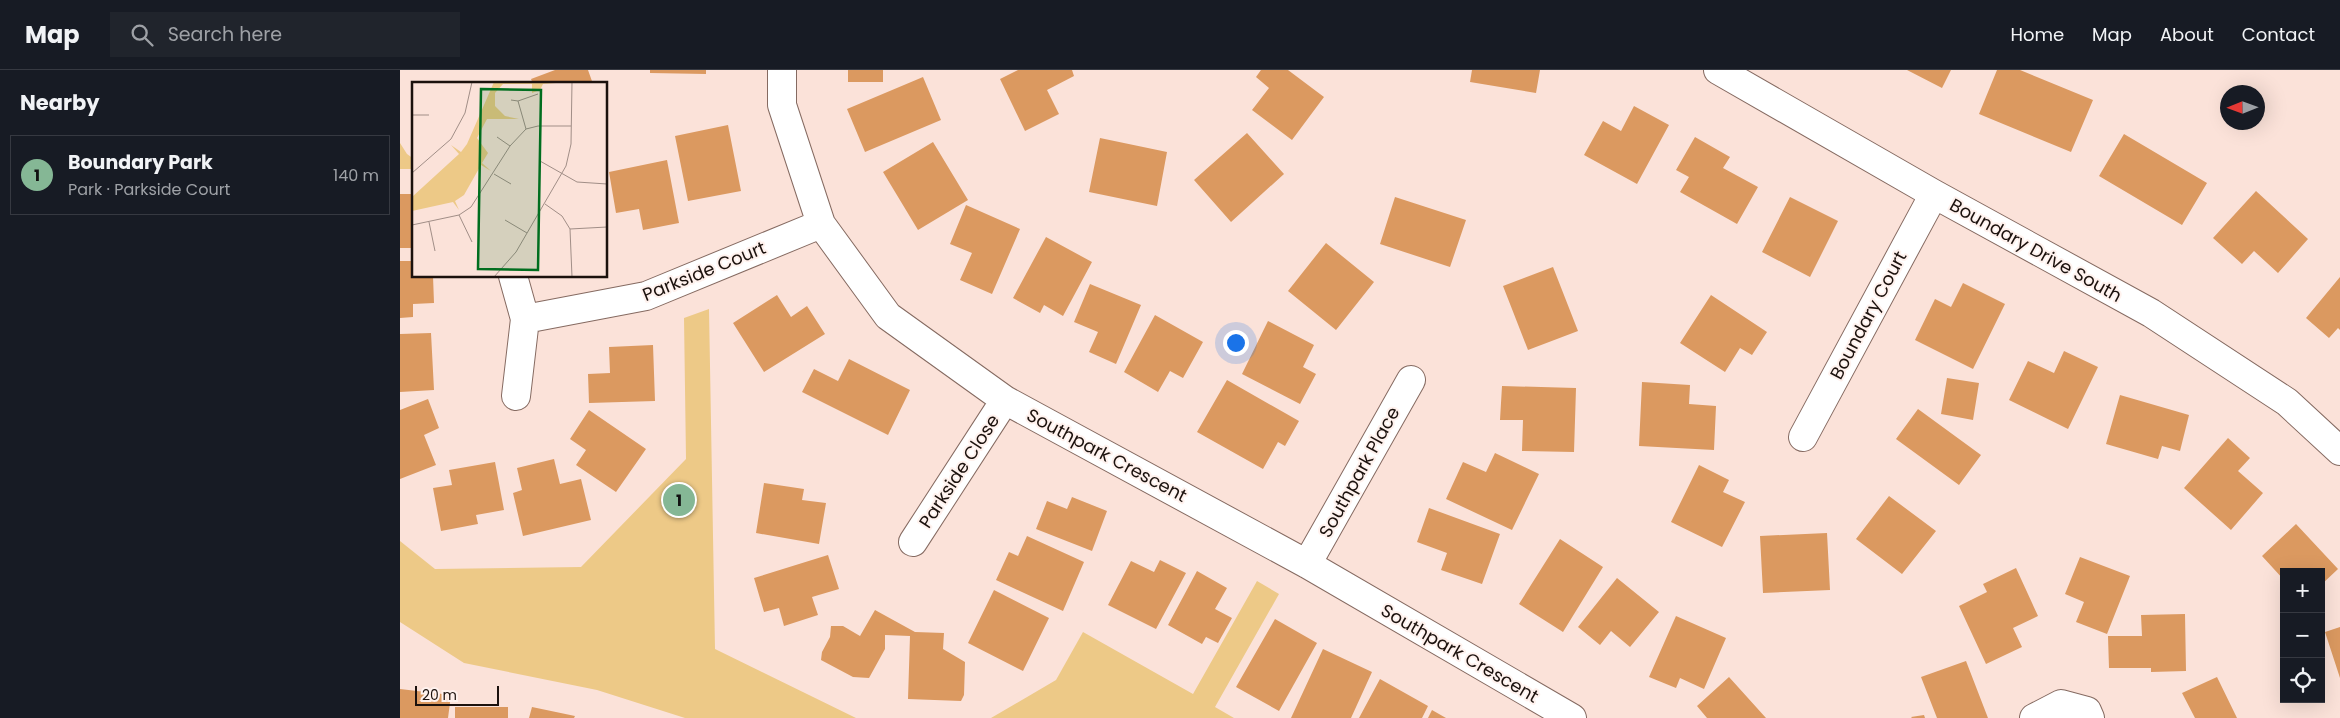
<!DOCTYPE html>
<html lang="en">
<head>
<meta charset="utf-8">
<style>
  :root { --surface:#171b24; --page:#20242c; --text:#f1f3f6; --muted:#9ea1a6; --line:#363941; --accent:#85b795 }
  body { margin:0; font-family:Poppins,sans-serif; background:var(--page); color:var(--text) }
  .controls { position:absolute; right:15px; bottom:15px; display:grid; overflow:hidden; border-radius:0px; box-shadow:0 5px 20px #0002 }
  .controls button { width:45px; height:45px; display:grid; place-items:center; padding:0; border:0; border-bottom:1px solid var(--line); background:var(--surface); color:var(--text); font:25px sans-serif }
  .compass { position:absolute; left:1820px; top:15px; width:45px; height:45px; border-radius:50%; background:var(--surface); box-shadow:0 5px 20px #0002; rotate:269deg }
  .scale { position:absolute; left:15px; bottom:12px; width:84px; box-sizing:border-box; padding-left:5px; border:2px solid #1b110d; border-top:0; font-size:14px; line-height:18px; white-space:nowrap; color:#1b110d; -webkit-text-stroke:4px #fff2ee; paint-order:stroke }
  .you { position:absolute; left:835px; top:272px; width:18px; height:18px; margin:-12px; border:4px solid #fff; border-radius:50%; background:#1a73e8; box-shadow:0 0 0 8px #1a73e833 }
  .badge { display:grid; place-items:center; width:32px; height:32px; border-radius:50%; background:var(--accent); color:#111; font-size:16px; font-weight:700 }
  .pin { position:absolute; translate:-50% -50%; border:2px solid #fff; box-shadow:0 1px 5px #0006 }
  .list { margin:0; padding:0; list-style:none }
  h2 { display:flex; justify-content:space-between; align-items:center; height:65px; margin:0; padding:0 20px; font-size:21px }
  h2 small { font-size:16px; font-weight:400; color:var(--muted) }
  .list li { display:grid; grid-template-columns:32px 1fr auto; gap:15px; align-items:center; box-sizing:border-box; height:80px; margin:0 10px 10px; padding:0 10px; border:1px solid var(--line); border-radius:0px }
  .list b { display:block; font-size:19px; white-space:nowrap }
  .list p { margin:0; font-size:16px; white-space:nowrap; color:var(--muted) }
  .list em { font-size:16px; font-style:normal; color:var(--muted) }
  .icon { flex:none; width:28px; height:28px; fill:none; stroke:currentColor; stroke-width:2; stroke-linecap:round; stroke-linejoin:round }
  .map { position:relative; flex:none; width:1940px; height:648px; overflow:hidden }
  header { display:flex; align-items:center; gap:30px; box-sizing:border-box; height:70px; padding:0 25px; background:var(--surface); border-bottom:1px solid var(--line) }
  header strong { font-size:24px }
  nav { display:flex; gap:28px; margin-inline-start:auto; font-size:18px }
  .search { width:350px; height:45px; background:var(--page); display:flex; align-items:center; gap:12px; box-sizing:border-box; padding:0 18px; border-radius:0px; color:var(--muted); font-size:19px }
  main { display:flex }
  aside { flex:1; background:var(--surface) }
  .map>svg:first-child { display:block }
</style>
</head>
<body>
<header>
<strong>Map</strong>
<div class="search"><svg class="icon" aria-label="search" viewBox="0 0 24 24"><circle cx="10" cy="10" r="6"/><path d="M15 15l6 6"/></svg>Search here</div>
<nav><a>Home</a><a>Map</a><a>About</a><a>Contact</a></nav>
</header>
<main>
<aside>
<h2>Nearby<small></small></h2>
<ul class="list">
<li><span class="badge">1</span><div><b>Boundary Park</b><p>Park · Parkside Court</p></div><em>140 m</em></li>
</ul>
</aside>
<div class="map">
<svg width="1940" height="648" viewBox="0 0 1940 648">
  <rect width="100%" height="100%" fill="#fbe2d9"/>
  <!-- green -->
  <path fill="#edc987" d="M 0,73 L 7,84 L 14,89 L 14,99 L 0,99 Z
    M 309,239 L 315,579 L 456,648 L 285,648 L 197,620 L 64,593 L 0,552 L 0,471 L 35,499 L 181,497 L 286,389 L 284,248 Z
    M 857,511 L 879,524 L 815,637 L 834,648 L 591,648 L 656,610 L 683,562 L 793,624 Z"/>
  <!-- building -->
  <path fill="#db9960" d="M 155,0 L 188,0 L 193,14 L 133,14 L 131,9 Z
    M 250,0 L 306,0 L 306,4 L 250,3 Z
    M 448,0 L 483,0 L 483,12 L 448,12 Z
    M 618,0 L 672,0 L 674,6 L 647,20 L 659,44 L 625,61 L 600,9 Z
    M 861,0 L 888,0 L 924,27 L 892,70 L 852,40 L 869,18 L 856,7 Z
    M 1072,0 L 1140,0 L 1136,23 L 1070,12 Z
    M 1507,0 L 1551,0 L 1542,18 Z
    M 1597,0 L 1620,0 L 1693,30 L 1671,82 L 1579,44 Z
    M 523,7 L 541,50 L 465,82 L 447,39 Z
    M 1234,36 L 1269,55 L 1237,114 L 1184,85 L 1203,51 L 1221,61 Z
    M 328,55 L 341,121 L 288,131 L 275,66 Z
    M 847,63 L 884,104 L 831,152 L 794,110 Z
    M 1724,64 L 1807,113 L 1782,155 L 1699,106 Z
    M 1295,67 L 1330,87 L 1323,98 L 1358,117 L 1337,154 L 1280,122 L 1289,107 L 1276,100 Z
    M 700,68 L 767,82 L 757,136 L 689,122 Z
    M 533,72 L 568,130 L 518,160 L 483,102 Z
    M 267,90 L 279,153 L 243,160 L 239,139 L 216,143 L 209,102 Z
    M 1856,121 L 1908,169 L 1878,203 L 1854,181 L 1842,194 L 1813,168 Z
    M 0,124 L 14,124 L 14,178 L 0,178 Z
    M 995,127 L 1066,150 L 1050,197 L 980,174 Z
    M 1390,127 L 1438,151 L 1410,207 L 1362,182 Z
    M 566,135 L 620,159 L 592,224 L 560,210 L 572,183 L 550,174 Z
    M 646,167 L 692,192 L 663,246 L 644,235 L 640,243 L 613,228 Z
    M 926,173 L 974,212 L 936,260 L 888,221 Z
    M 0,191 L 14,191 L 14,206 L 33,206 L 34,233 L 13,234 L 13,247 L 0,248 Z
    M 1153,197 L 1178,261 L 1128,280 L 1103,216 Z
    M 1940,207 L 1940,260 L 1938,258 L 1929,268 L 1906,248 Z
    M 1563,213 L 1605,234 L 1573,299 L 1515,270 L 1535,229 L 1551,237 Z
    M 690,214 L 741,235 L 716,294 L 689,282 L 698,262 L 674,252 Z
    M 377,225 L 391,247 L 407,236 L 425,264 L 364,302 L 333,253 Z
    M 1311,225 L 1367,262 L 1352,285 L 1340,278 L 1325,302 L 1280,273 Z
    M 755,245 L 803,272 L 783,308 L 770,301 L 758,322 L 724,302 Z
    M 868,251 L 914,275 L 903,297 L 916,304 L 900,334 L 842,304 Z
    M 31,263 L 34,320 L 0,322 L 0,264 Z
    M 253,275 L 255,331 L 189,333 L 188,304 L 210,303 L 209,277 Z
    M 1664,281 L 1698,297 L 1668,359 L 1609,330 L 1628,291 L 1654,303 Z
    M 449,289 L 510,320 L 488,365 L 402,322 L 414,299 L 438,311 Z
    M 1547,308 L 1579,313 L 1573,350 L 1541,344 Z
    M 827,310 L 899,351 L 885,376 L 878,372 L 863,399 L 797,362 Z
    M 1242,312 L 1290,315 L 1289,334 L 1316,336 L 1314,380 L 1239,376 Z
    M 1102,316 L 1176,318 L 1174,382 L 1122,381 L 1123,350 L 1100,350 Z
    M 1720,325 L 1789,345 L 1780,381 L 1762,376 L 1758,389 L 1706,374 Z
    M 28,329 L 39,358 L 24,365 L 36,395 L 0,409 L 0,340 Z
    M 1518,339 L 1581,385 L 1559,415 L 1496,369 Z
    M 189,340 L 246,379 L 216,422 L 176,395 L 186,380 L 170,369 Z
    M 1828,368 L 1850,388 L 1838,401 L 1863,423 L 1831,460 L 1784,418 Z
    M 1095,383 L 1139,404 L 1112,460 L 1046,429 L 1063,392 L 1086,402 Z
    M 154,389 L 160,414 L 181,409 L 191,450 L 123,466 L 113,423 L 122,420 L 117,398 Z
    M 95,392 L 104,440 L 76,445 L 78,454 L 41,461 L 33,418 L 52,415 L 49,400 Z
    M 1299,395 L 1329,410 L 1323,422 L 1345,432 L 1322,477 L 1271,452 Z
    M 364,413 L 404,419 L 402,430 L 426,433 L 419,474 L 356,463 Z
    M 1489,426 L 1536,461 L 1502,504 L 1456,469 Z
    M 672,427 L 707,441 L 692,481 L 636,459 L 647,431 L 667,439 Z
    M 1029,438 L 1100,464 L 1082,514 L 1041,500 L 1047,483 L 1017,472 Z
    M 1896,454 L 1938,499 L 1921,515 L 1921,502 L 1884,502 L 1884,510 L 1862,486 Z
    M 1427,463 L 1430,520 L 1363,523 L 1360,466 Z
    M 627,466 L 684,492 L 663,541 L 596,510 L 609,482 L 618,486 Z
    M 1160,469 L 1203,497 L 1163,562 L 1119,534 Z
    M 428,485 L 439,519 L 412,527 L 418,545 L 384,556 L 379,538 L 364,542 L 354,508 Z
    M 1680,487 L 1730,506 L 1707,564 L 1676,552 L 1684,532 L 1665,524 Z
    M 760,490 L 786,503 L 756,559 L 708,535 L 731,491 L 754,502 Z
    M 1616,498 L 1638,546 L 1613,558 L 1622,577 L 1586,594 L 1559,536 L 1587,522 L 1583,514 Z
    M 797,501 L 827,518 L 815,539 L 832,548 L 818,573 L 806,567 L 802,574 L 768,555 Z
    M 1217,508 L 1259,542 L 1230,577 L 1211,561 L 1200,575 L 1178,557 Z
    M 594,520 L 649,548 L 623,601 L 568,573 Z
    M 475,540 L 515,562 L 544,563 L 543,579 L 565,592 L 564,625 L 561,631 L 508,629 L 510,566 L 485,565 L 485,579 L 469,608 L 453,607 L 421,590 L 422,582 L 430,567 L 431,556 L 443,556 L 460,566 Z
    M 1785,544 L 1786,601 L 1751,602 L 1751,598 L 1709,598 L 1708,566 L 1742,566 L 1741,545 Z
    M 1276,546 L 1326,568 L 1304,619 L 1280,608 L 1276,618 L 1249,607 Z
    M 875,549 L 917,573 L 879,641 L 836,617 Z
    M 1940,557 L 1940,608 L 1925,562 Z
    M 923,579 L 972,602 L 951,648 L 891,648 Z
    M 1566,591 L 1588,648 L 1537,648 L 1521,607 Z
    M 1329,607 L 1366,648 L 1307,648 L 1297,636 Z
    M 1817,607 L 1837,648 L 1795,648 L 1782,623 Z
    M 980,609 L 1028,636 L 1022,648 L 959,648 Z
    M 0,619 L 51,625 L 48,648 L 0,648 Z
    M 55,637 L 108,637 L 108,648 L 55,648 Z
    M 132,637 L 175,646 L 174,648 L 129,648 Z
    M 1032,640 L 1046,648 L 1028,648 Z
    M 1524,645 L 1525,648 L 1512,648 L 1511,647 Z"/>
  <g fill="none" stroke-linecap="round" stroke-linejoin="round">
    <!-- street casing -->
    <g stroke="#856a61" stroke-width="30">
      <path id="street" d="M 382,0 L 382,35 L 421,154 L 488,246 L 605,330 L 907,494 L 1172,648
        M 1318,0 L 1534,124 L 1751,243 L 1887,332 L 1940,381
        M 113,206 L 125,249 L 116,326
        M 125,249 L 246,226 L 421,154
        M 1403,367 L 1534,124
        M 513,472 L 605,330
        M 907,494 L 1011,310
        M 1634,648 L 1661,634 L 1687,641 L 1690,648"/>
    </g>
    <!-- street -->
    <use href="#street" stroke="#fff" stroke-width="28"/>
  </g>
  <g text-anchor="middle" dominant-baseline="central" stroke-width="4" stroke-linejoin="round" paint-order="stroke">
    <!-- street labels -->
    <g font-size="18" fill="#1b110d" stroke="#fff2ee">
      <text transform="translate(1636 180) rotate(29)">Boundary Drive South</text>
      <text transform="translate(304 201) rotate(-22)">Parkside Court</text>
      <text transform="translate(1468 245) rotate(-62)">Boundary Court</text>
      <text transform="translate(707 385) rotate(28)">Southpark Crescent</text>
      <text transform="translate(559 401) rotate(-57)">Parkside Close</text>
      <text transform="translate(959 402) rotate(-61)">Southpark Place</text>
      <text transform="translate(1060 583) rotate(30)">Southpark Crescent</text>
    </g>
  </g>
  <!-- overview -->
  <g transform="translate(12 12)">
    <rect width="195" height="195" fill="#fbe2d9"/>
    <path d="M 82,0 L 157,0 L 131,2 L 128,8 L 120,11 L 120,2 L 91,2 L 83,11 L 83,24 L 93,34 L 107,37 L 75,37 L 65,56 L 76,71 L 70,81 L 79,89 L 69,83 L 52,113 L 43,119 L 47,128 L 41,120 L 0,129 L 0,115 L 47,72 L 39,63 L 49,70 L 55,62 Z" fill="#edc987"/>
    <path fill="none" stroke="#a18e87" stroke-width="1" d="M 99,18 L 106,19 L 126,12M 106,19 L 114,47M 0,33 L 17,33M 85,55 L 98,64M 128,79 L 165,100 L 195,102M 0,91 L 39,57 L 53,31 L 60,0M 82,92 L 99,102M 133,122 L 150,134 L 158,147 L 160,195M 47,133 L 60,160M 93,138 L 115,151M 17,140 L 23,169M 0,143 L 47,133 L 59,125 L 98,64 L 114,47 L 126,44 L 159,44M 158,147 L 195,145M 82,195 L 104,170 L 154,84 L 159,62 L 160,0"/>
    <path fill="#006e1f" fill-opacity="0.15" stroke="#006e1f" stroke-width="2.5" d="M 69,7 L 129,8 L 126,188 L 66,187 Z"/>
    <rect width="195" height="195" fill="none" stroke="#1b110d" stroke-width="2.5"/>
  </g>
</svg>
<div class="controls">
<button>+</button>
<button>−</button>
<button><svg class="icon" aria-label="locate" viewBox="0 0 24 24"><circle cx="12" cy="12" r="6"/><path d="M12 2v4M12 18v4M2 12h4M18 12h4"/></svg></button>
</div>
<svg class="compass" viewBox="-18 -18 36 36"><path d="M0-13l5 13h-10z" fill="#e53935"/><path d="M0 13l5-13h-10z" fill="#9ea1a6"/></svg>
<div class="scale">20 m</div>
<div class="you"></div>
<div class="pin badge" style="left:279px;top:430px">1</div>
</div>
</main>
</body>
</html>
